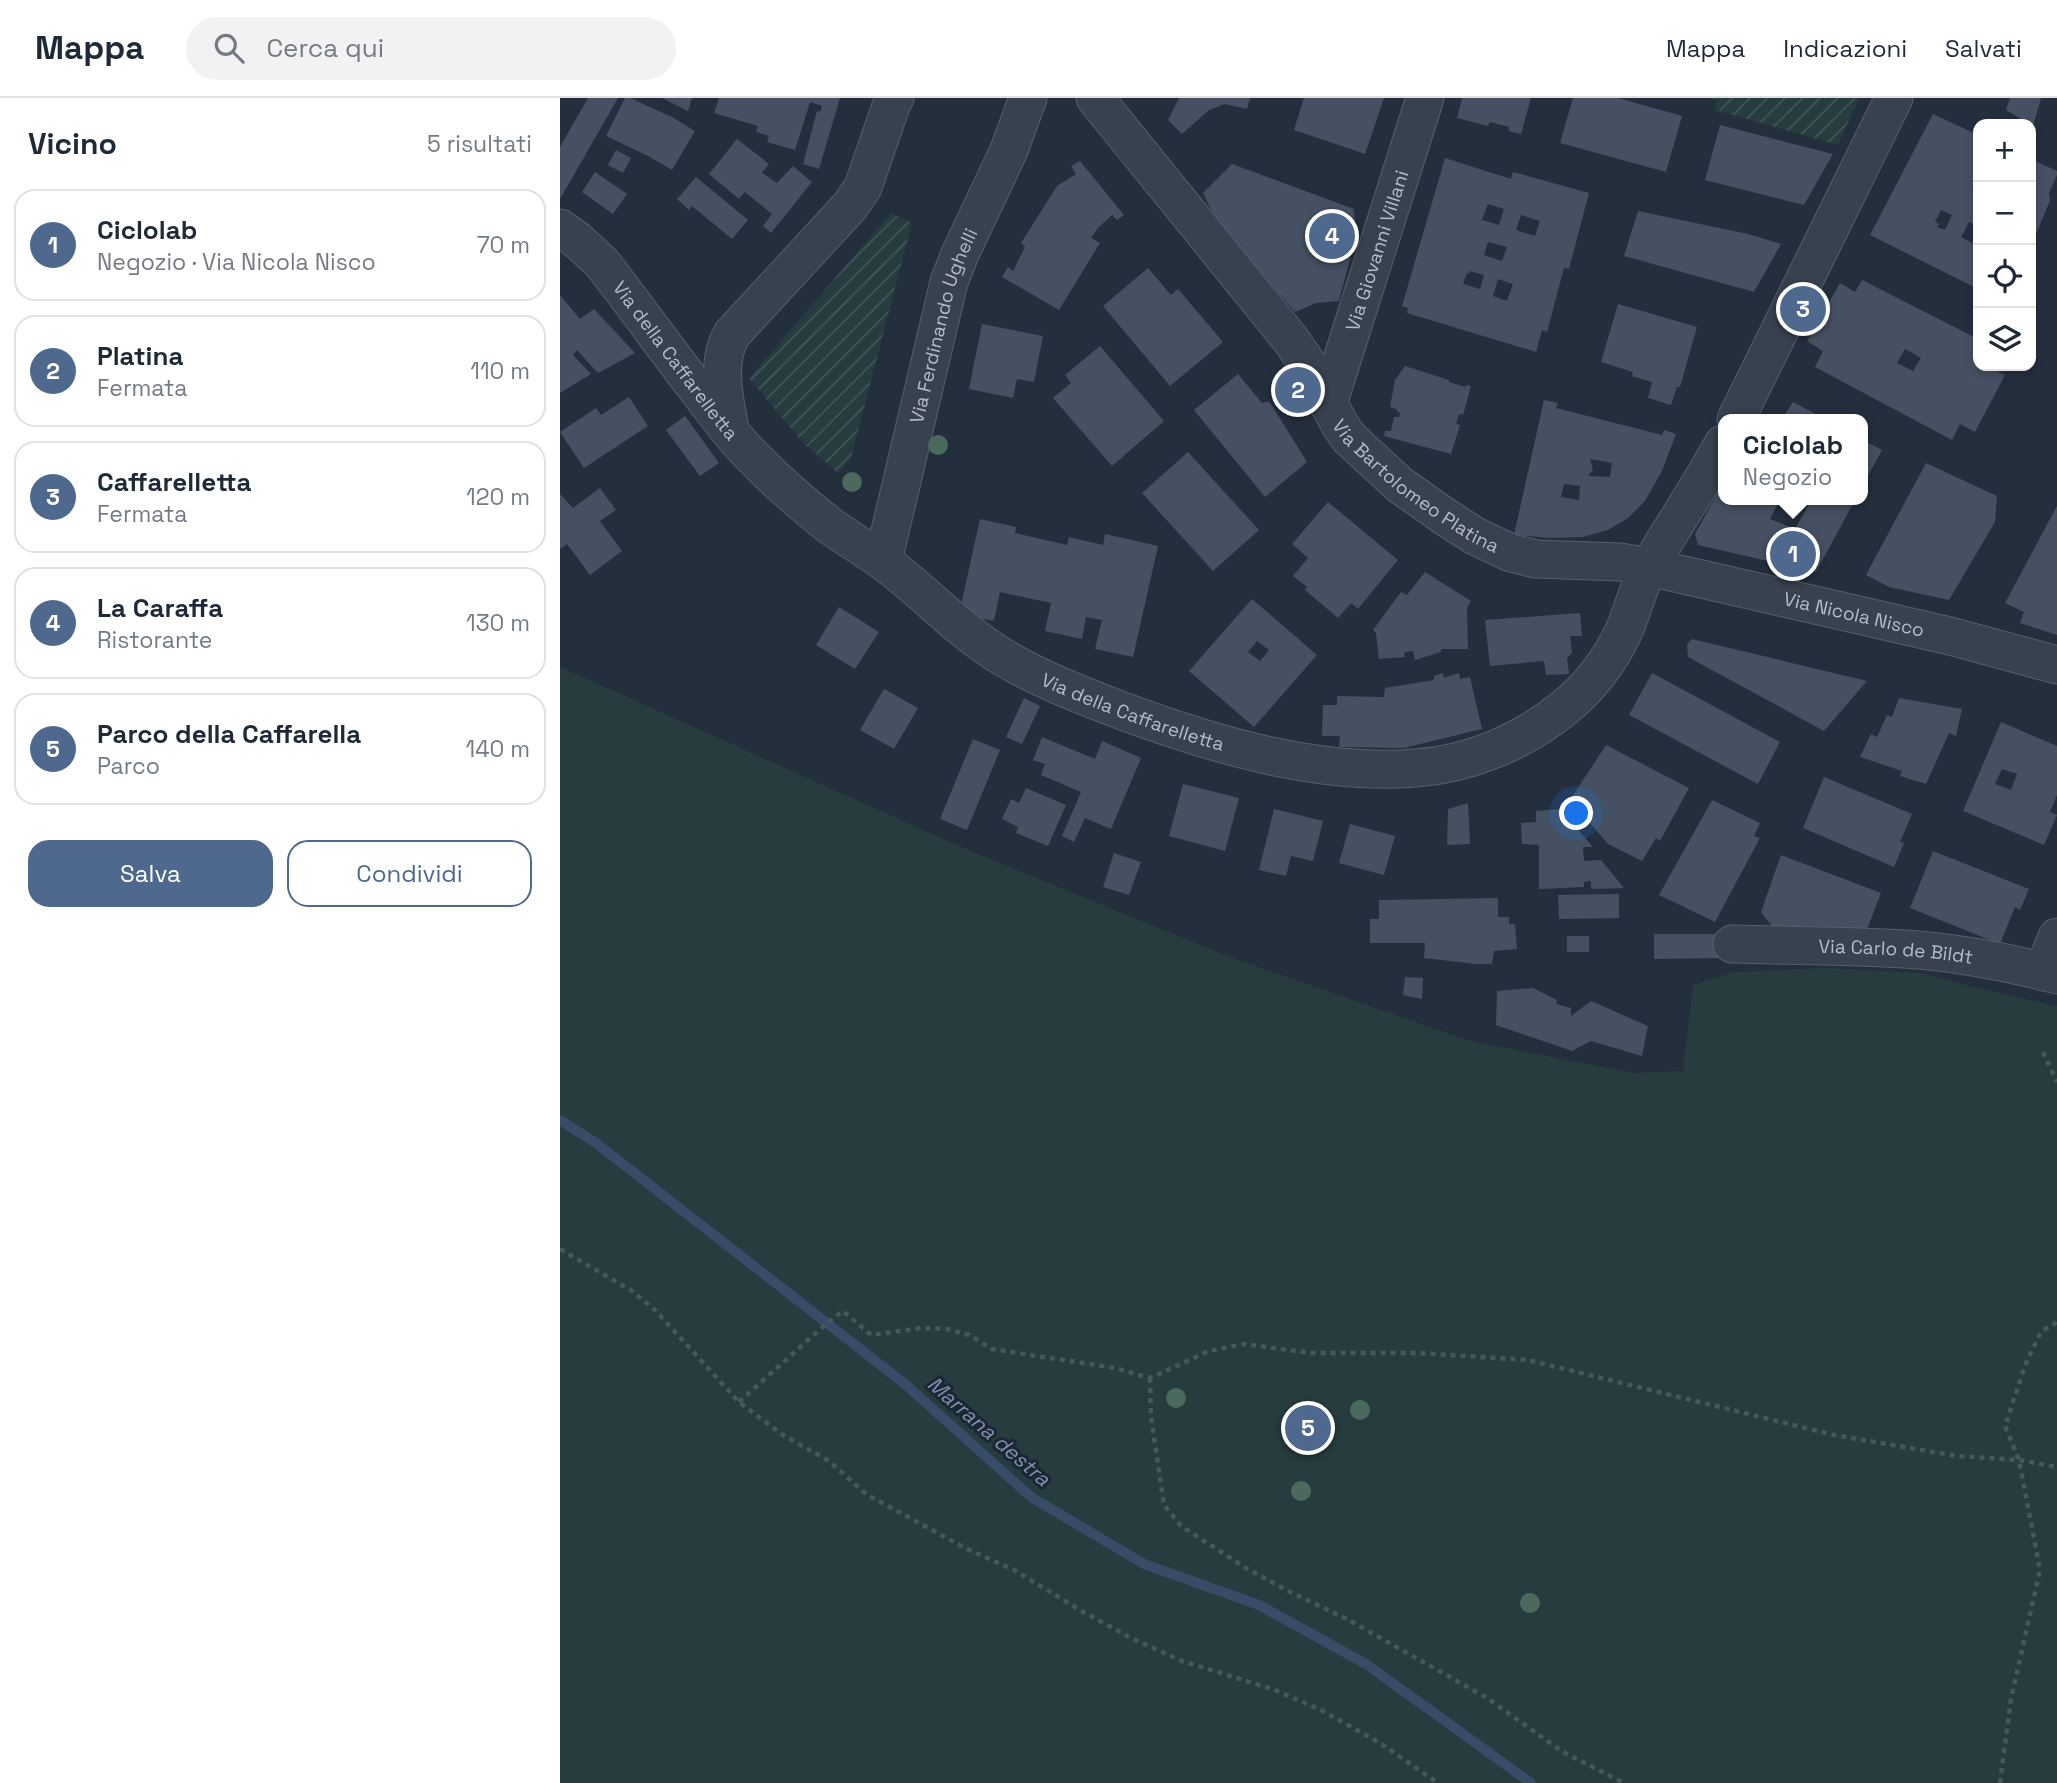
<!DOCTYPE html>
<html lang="it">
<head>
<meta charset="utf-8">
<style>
  :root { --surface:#fff; --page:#f2f2f3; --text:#1f2937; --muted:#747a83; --line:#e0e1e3; --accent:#4f688e }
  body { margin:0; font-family:"Space Grotesk",sans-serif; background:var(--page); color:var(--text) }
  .controls { position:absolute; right:21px; top:21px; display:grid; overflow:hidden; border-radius:14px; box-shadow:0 4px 10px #0003 }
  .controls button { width:63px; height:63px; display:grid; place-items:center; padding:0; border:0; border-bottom:2px solid var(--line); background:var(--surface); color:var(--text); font:35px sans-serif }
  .you { position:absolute; left:1017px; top:716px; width:24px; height:24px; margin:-18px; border:5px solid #fff; border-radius:50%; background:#1a73e8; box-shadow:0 0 0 10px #1a73e833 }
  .badge { display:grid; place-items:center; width:46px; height:46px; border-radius:50%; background:var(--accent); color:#fff; font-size:23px; font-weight:700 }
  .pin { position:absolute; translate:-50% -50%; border:4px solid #fff; box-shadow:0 2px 7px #0006 }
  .popup { position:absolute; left:1158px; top:316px; width:150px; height:91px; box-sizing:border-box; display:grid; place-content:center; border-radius:14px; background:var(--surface); filter:drop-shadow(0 2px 5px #0005); font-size:23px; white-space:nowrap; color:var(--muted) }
  .popup b { font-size:26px; color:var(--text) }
  .popup::after { content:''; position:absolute; left:50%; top:100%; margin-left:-14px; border:14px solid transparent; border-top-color:var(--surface) }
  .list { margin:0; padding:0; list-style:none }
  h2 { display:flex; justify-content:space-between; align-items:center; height:91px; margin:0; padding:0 28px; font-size:30px }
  h2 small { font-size:23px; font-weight:400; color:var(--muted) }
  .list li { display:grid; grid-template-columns:46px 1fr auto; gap:21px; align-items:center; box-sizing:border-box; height:112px; margin:0 14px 14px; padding:0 14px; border:2px solid var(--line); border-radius:21px }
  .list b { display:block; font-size:26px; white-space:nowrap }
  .list p { margin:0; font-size:23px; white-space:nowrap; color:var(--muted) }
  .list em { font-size:23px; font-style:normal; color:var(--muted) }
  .actions { display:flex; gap:14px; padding:21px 28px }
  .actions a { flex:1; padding:16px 0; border:2px solid var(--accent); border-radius:21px; text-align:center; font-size:24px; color:var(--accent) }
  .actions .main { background:var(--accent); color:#fff }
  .icon { flex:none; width:38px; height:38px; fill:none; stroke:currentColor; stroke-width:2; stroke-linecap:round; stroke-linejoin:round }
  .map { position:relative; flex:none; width:1497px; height:1685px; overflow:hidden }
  header { display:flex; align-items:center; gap:42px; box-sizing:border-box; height:98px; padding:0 35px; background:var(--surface); border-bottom:2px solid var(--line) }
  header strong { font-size:33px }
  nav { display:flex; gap:38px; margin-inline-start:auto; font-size:24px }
  .search { width:490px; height:63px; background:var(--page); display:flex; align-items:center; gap:18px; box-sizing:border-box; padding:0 24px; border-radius:38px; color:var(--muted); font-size:26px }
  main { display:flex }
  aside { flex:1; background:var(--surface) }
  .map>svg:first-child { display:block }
</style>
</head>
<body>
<header>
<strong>Mappa</strong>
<div class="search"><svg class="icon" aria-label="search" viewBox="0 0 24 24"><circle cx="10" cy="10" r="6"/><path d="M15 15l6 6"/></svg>Cerca qui</div>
<nav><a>Mappa</a><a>Indicazioni</a><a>Salvati</a></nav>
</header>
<main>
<aside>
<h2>Vicino<small>5 risultati</small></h2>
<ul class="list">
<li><span class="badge">1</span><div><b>Ciclolab</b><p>Negozio · Via Nicola Nisco</p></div><em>70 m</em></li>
<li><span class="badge">2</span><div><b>Platina</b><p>Fermata</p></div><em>110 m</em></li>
<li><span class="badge">3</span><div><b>Caffarelletta</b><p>Fermata</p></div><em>120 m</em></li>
<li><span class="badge">4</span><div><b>La Caraffa</b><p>Ristorante</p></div><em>130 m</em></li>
<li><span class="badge">5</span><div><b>Parco della Caffarella</b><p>Parco</p></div><em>140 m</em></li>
</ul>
<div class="actions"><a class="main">Salva</a><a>Condividi</a></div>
</aside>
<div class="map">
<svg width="1497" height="1685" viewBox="0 0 1497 1685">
  <defs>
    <pattern id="garden-furrows" width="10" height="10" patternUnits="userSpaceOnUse" patternTransform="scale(1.75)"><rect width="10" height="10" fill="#263c3f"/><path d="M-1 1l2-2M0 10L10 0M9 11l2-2" fill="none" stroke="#435659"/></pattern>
  </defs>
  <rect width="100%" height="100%" fill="#242f3e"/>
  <!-- park -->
  <path fill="#263c3f" d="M 0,569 L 401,749 L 667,858 L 907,942 L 1074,975 L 1123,973 L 1133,887 L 1174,874 L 1213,872 L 1269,870 L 1362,875 L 1413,889 L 1497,908 L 1497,1685 L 0,1685 Z"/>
  <!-- garden -->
  <path fill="url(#garden-furrows)" d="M 1150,0 L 1299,0 L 1278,47 L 1155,12 L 1157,2 Z
    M 331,115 L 352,125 L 291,360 L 278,375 L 244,346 L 189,280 Z"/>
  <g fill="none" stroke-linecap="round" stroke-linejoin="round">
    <!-- stream -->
    <path stroke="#394c67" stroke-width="10" d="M 0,1022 L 36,1045 L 345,1286 L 471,1399 L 584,1466 L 699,1507 L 806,1566 L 971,1685"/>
  </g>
  <!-- building -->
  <path fill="#455162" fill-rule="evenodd" d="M 28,0 L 58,0 L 0,101 L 0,49 Z
    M 65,0 L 70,0 L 112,19 L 135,33 L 112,72 L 88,58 L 46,38 Z
    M 102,0 L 132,0 L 128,13 Z
    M 159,0 L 280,0 L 259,71 L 243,66 L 257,13 L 260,14 L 262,8 L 250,4 L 235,52 L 207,44 L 209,38 L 196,34 L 198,28 L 154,15 Z
    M 619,0 L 690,0 L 687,11 L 665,6 L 649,12 L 622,36 L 608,22 Z
    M 744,0 L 824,0 L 805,56 L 734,32 Z
    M 902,0 L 971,0 L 961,36 L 949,33 L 949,29 L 930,24 L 928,28 L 897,20 Z
    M 1013,0 L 1058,0 L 1122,18 L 1106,74 L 1000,45 Z
    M 1450,0 L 1481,0 L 1473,28 L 1446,12 Z
    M 1373,16 L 1418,37 L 1418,77 L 1412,87 L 1418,90 L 1418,129 L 1409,124 L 1401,139 L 1414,146 L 1418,138 L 1418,191 L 1310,137 ZM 1381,112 L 1392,117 L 1385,132 L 1377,129 L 1379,126 L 1375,124 Z
    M 1160,27 L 1273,56 L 1244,107 L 1145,82 Z
    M 177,41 L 209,66 L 202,75 L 217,85 L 233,68 L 252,84 L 211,135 L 203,128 L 212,116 L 185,94 L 179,101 L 149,76 Z
    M 56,52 L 71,60 L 63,75 L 48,67 Z
    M 885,60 L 951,81 L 953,74 L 1029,95 L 1009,171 L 1004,170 L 987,234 L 982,232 L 976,254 L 847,215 L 848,210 L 842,208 ZM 928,106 L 944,111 L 939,127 L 922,122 ZM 961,117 L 980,123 L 975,138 L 956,132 ZM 928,144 L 947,149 L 942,163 L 924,157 ZM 910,173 L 924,177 L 920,191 L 903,186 L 907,175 L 909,176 ZM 938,181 L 953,186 L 947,203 L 933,198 Z
    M 1471,61 L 1497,73 L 1497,77 L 1489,95 L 1490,102 L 1471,149 Z
    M 520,63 L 564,117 L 557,122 L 552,117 L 538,130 L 531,140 L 540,145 L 499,212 L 442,179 L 448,169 L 453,173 L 465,149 L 461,145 L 497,88 L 516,76 L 511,68 Z
    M 672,66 L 794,111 L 796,138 L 779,203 L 756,205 L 735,214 L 658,126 L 643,95 Z
    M 35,74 L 67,96 L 53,116 L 22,94 Z
    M 136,79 L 188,122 L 172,141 L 132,108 L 129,112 L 117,101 Z
    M 1078,113 L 1188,136 L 1221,146 L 1194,194 L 1064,158 Z
    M 588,170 L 611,197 L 618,191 L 663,244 L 610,288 L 543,208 Z
    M 1302,182 L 1418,241 L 1418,268 L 1432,268 L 1431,270 L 1445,277 L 1415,334 L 1400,326 L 1392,342 L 1255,269 L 1263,253 L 1247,243 L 1280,185 L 1295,194 ZM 1345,251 L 1361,260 L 1353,273 L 1337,265 Z
    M 0,197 L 20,221 L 34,211 L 75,255 L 38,275 L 17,252 L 13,257 L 31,276 L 0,295 Z
    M 1058,206 L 1137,229 L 1120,289 L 1117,289 L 1111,307 L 1088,300 L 1092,284 L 1072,278 L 1073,274 L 1041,264 Z
    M 422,226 L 483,238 L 474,284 L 457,281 L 453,300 L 409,291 Z
    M 540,248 L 604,323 L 552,368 L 493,300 L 511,285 L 505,277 Z
    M 845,268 L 889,282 L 889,284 L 905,289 L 906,287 L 911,288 L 903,317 L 899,316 L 896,326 L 900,327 L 891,356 L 824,338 L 825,333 L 831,333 L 834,319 L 839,319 L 840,316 L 836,311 L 830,309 L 835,282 Z
    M 678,276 L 702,305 L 709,303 L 747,364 L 705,399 L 634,312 Z
    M 69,299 L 88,328 L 24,370 L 0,334 L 36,310 L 41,317 Z
    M 984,302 L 998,305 L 996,310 L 1102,337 L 1104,332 L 1116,336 L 1102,373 L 1085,403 L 1068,420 L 1048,432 L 1023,439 L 991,440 L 954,437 ZM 1030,361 L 1052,365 L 1050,379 L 1028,378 L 1033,372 ZM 1004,386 L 1020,388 L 1019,402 L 1001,399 Z
    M 1233,304 L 1265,321 L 1222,321 Z
    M 125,318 L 159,365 L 140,378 L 106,332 Z
    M 1303,342 L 1322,352 L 1303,387 Z
    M 628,354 L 699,432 L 653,473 L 582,395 Z
    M 1366,365 L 1437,398 L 1435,424 L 1389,502 L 1329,489 L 1306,477 Z
    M 1163,385 L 1163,402 L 1220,402 L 1210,421 L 1235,431 L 1250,404 L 1246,402 L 1295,402 L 1256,474 L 1138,447 L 1135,436 Z
    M 40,390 L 56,412 L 40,423 L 62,453 L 30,477 L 7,446 L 0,451 L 0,396 L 13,410 Z
    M 768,404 L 838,462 L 798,511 L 791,505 L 778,520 L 745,492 L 747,489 L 733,478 L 748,460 L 732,446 Z
    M 1497,408 L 1497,537 L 1460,525 L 1464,514 L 1445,505 Z
    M 420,421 L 456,429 L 455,435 L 507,447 L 509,439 L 543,447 L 545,436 L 598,448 L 573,559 L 535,551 L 542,522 L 526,519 L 522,541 L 485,533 L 491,505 L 440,494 L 434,523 L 399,516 Z
    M 865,474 L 911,503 L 907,510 L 908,551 L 881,551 L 881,554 L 855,562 L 853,553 L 844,554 L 845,559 L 819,561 L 816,535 L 813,532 L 841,494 L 847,497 Z
    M 692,501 L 757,557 L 694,629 L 629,573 ZM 697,543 L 709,552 L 700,563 L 688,554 Z
    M 279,509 L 319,534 L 295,571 L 256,547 Z
    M 1020,515 L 1022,538 L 1010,538 L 1012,555 L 1007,560 L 1009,576 L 986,577 L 984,563 L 930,568 L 925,522 Z
    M 1132,541 L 1307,583 L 1264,633 L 1128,559 L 1127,546 Z
    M 883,575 L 884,580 L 899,575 L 900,581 L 910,579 L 922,631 L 844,650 L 779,649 L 780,638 L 762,638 L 763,607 L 777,607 L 777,598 L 824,599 L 825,590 L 874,582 L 874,578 Z
    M 1092,575 L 1220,644 L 1198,686 L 1069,617 Z
    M 324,591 L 358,610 L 334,651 L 300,632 Z
    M 464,600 L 480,608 L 462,646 L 446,639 Z
    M 1339,600 L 1402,611 L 1396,638 L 1389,635 L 1366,686 L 1340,678 L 1342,673 L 1300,659 L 1311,636 L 1317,639 L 1327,617 L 1332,619 Z
    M 1441,624 L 1497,648 L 1497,697 L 1490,714 L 1497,717 L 1484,747 L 1403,713 ZM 1442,671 L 1457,676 L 1451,692 L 1435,686 Z
    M 482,639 L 535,661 L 542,643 L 581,660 L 551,731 L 525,720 L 514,744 L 502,738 L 521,694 L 481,677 L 485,666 L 473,662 Z
    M 413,641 L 440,652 L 407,732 L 380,721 Z
    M 1046,647 L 1129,690 L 1100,743 L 1096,740 L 1082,763 L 1048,746 L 1010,702 Z
    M 1264,679 L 1352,716 L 1340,744 L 1344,745 L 1334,769 L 1243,730 Z
    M 623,686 L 679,700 L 665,753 L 609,738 Z
    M 466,690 L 506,707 L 488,748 L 456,735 L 458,729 L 442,721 L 451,701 L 459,705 Z
    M 1152,702 L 1200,725 L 1194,738 L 1200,740 L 1155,824 L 1099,797 Z
    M 908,705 L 910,746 L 887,747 L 888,711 Z
    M 714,711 L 763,723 L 753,763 L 731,758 L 726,778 L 699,772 Z
    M 1000,711 L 1033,749 L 1023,749 L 1024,763 L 1041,762 L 1064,790 L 1031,791 L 1031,783 L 1024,784 L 1024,789 L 979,791 L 979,747 L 962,746 L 961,725 L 976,724 L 976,713 Z
    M 790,726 L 835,738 L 824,777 L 779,765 Z
    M 1373,753 L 1469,791 L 1460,812 L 1455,809 L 1440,846 L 1350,810 Z
    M 554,755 L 581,764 L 569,797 L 543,789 Z
    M 1221,757 L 1321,795 L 1306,834 L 1212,828 L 1201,814 Z
    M 1059,796 L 1059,820 L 999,821 L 998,797 Z
    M 938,800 L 938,819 L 949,819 L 949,826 L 955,826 L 957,851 L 934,853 L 932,866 L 916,866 L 864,860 L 865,845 L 810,845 L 810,821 L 819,821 L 819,802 Z
    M 1094,836 L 1158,836 L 1158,860 L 1094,861 Z
    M 1007,838 L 1029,838 L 1029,854 L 1007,854 Z
    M 845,879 L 863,880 L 862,901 L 843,897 Z
    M 973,890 L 997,902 L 996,906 L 1011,910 L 1011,918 L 1031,903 L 1088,928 L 1082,958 L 1031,943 L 1012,953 L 936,927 L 937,893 Z"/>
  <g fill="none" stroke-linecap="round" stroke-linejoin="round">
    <!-- minor casing -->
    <g stroke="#565f6c" stroke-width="39">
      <g id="minor">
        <path id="s1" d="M 535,0 L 731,242 L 751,271 L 780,327 L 789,340 L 840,387 L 884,418 L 915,438 L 951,455 L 976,461 L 1060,464 L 1089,469 L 1390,538 L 1497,567"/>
        <path id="s2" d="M 0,130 L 17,142 L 42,165 C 75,208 107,252 140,295 C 158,319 176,343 197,363 C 219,386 244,407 269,427 C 287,440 306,451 324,464 C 366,495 400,534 446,561 C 482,582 521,597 560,612 C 651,646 758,678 856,670 C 910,666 962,644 1004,610 C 1029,590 1049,564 1063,535 C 1073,513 1078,487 1091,466 C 1114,426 1141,387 1163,346"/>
        <path id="s3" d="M 768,306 L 865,0"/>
        <path d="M 1176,321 L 1334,0"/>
        <path d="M 170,332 C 165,301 155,265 172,236 L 291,107 L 303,89 L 332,5 L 335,0"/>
        <path id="s4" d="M 323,463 L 389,184 L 400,156 L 449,52 L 468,0"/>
        <path id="s5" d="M 1172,846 C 1230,848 1287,847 1344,851 C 1395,854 1447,864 1497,877"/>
        <path d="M 1483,874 L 1497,839"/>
      </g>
    </g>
    <!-- path -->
    <path stroke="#44595c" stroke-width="4.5" stroke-dasharray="5 5" stroke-linecap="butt" d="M 1483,954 L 1497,984
      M 0,1151 L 72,1193 L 95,1212 L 179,1304 L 223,1337 L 269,1363 L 306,1396 L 405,1450 L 454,1472 L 525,1515 L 573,1541 L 622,1563 L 715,1592 L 761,1612 L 820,1645 L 878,1685
      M 590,1280 L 591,1319 L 604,1407 L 621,1428 L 686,1470 L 728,1493 L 785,1520 L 927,1600 L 1003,1654 L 1064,1685
      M 179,1304 L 267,1225 L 283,1213 L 311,1237 L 361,1230 L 387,1231 L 409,1237 L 432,1251 L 555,1270 L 590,1280 L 649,1253 L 684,1246 L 751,1255 L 859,1255 L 968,1262 L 1274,1337 L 1397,1358 L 1459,1362 L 1497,1369
      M 1440,1685 L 1451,1601 L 1480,1472 L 1459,1362 L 1445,1328 L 1466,1265 L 1481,1234 L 1497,1224"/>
    <!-- minor -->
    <use href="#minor" stroke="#38414e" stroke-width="37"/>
  </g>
  <!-- trees -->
  <g fill="#4b6a5d">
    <circle cx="378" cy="347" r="10"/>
    <circle cx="292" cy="384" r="10"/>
    <circle cx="616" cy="1300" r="10"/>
    <circle cx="800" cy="1312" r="10"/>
    <circle cx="741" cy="1393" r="10"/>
    <circle cx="970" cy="1505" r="10"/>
  </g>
  <g text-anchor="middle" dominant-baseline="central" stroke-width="6" stroke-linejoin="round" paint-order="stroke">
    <!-- street labels -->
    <g font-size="19" fill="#b4bcc9" stroke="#1d2633">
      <text stroke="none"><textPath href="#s3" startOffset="161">Via Giovanni Villani</textPath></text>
      <text stroke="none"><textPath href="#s4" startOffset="243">Via Ferdinando Ughelli</textPath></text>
      <text stroke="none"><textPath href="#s2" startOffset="177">Via della Caffarelletta</textPath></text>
      <text stroke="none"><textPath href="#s1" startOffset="508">Via Bartolomeo Platina</textPath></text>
      <text stroke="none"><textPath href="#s1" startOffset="975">Via Nicola Nisco</textPath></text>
      <text stroke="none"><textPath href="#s2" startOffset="763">Via della Caffarelletta</textPath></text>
      <text stroke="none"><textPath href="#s5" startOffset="164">Via Carlo de Bildt</textPath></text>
    </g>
    <!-- water labels -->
    <g font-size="21" font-style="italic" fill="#7c92b1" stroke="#1d2633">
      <text transform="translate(429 1333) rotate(41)">Marrana destra</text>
    </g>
  </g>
</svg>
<div class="controls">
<button>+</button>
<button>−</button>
<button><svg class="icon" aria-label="locate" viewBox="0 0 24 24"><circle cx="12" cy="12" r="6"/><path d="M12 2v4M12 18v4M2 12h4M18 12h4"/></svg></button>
<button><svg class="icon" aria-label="layers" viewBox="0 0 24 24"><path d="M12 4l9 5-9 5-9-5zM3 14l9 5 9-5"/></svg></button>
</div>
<div class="you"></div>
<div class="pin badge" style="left:1233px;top:456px">1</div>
<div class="popup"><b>Ciclolab</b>Negozio</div>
<div class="pin badge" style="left:738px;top:292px">2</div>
<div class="pin badge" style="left:1243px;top:211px">3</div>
<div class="pin badge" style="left:772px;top:138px">4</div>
<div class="pin badge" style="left:748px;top:1330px">5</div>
</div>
</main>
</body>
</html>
